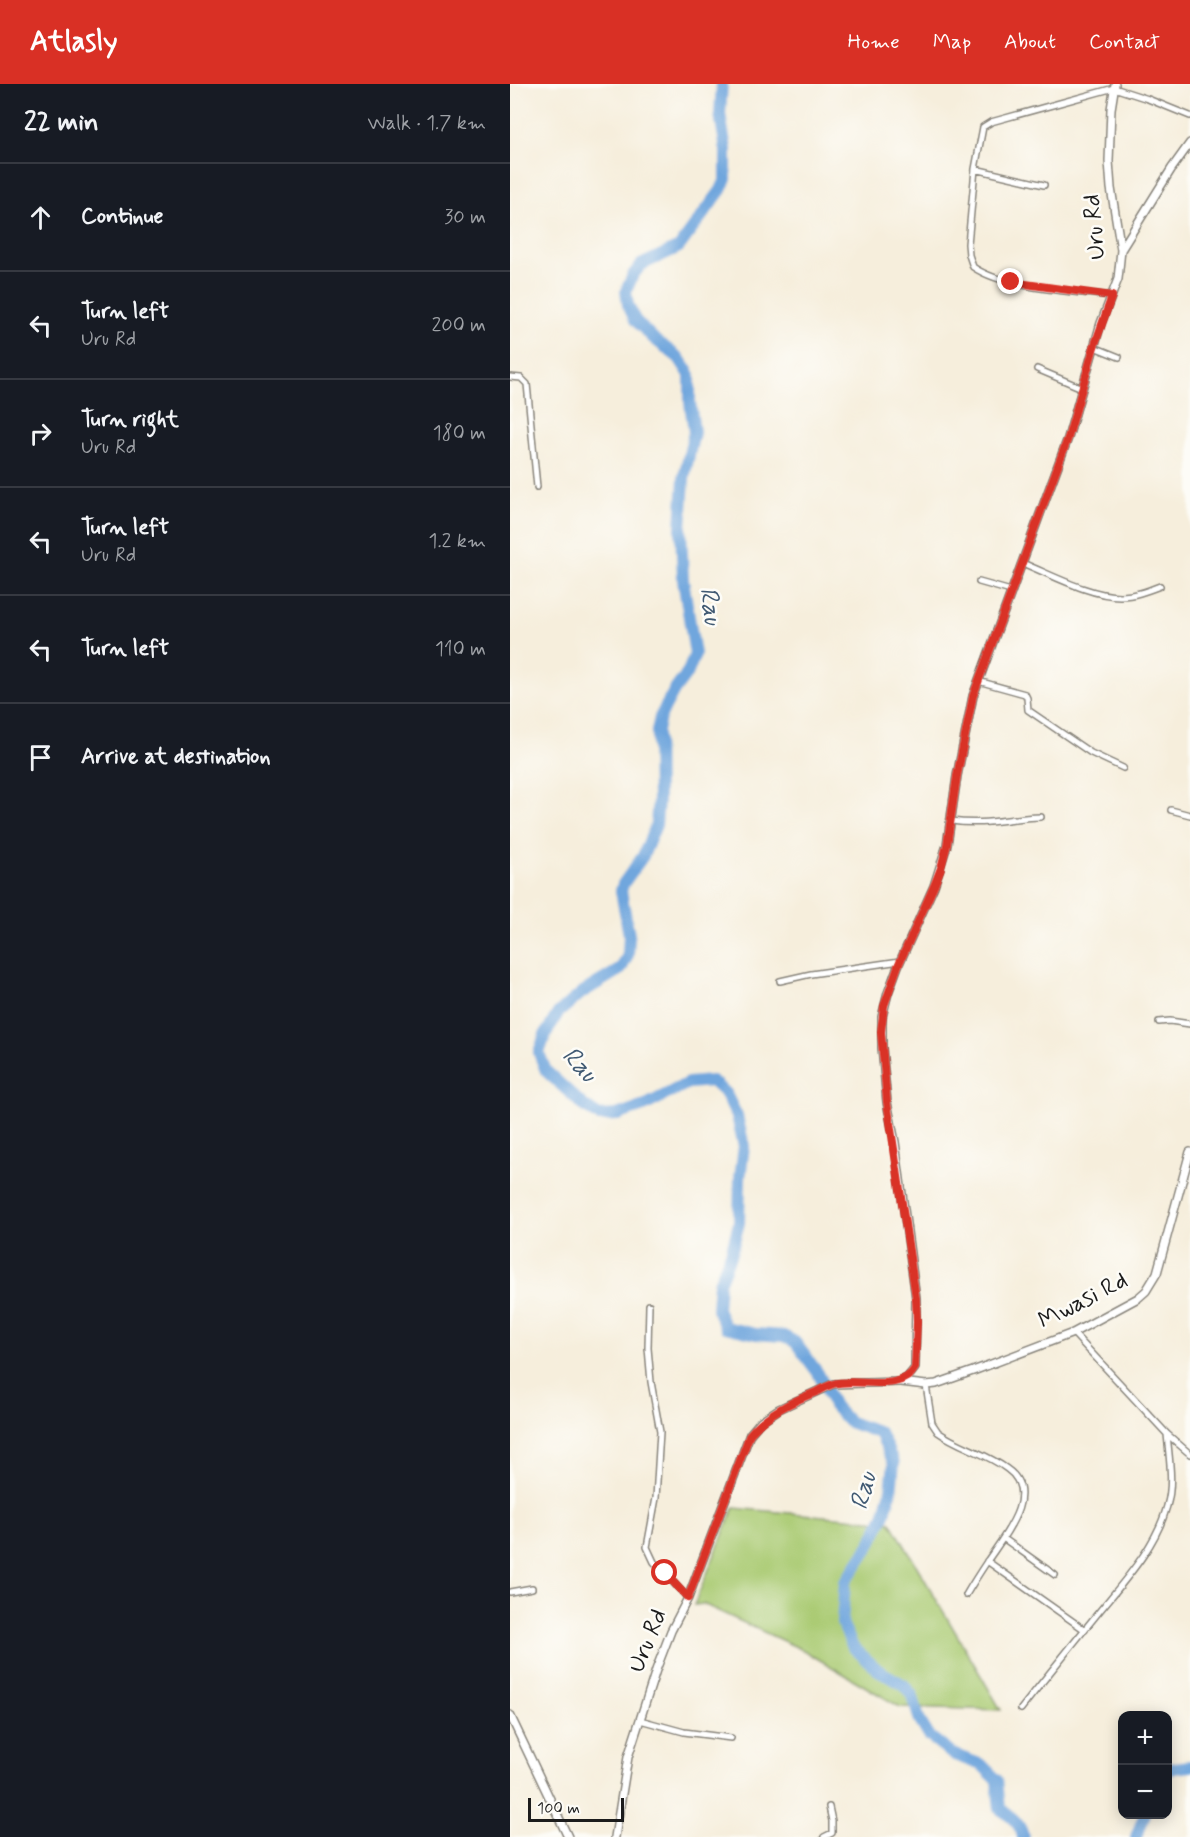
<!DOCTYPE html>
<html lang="en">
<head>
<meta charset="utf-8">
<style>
  :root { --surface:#171b24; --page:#20242c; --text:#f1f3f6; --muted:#9ea1a6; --line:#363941; --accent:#d93025 }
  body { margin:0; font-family:Mynerve,sans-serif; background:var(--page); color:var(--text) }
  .controls { position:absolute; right:18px; bottom:18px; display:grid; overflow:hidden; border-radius:12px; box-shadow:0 3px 15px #0003 }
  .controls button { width:54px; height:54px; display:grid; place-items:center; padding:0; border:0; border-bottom:2px solid var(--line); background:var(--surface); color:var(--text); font:30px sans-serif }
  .scale { position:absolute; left:18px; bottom:15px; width:96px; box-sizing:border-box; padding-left:6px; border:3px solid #1c1c1c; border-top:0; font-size:16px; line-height:21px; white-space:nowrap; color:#1c1c1c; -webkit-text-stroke:4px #fdfcf7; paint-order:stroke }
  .stop { position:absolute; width:18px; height:18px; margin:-14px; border:4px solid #d93025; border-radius:50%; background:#fff }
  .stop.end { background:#d93025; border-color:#fff; box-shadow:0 2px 6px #0008 }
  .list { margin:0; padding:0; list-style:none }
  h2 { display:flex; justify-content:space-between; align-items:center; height:78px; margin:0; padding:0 24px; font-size:26px }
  h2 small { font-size:20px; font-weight:400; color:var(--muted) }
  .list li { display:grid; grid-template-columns:39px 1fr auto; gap:18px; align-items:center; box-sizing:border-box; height:108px; padding:0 24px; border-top:2px solid var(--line) }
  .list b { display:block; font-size:22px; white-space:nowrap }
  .list p { margin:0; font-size:20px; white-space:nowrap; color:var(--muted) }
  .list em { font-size:20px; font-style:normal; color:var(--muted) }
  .icon { flex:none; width:33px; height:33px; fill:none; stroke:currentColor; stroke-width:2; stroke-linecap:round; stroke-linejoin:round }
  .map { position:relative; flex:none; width:680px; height:1753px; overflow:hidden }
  header { display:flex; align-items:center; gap:36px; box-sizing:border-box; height:84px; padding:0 30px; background:var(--accent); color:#fff }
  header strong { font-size:28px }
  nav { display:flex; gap:33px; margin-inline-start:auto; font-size:21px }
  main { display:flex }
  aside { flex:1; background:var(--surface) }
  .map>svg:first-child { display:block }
</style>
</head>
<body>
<header>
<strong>Atlasly</strong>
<nav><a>Home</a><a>Map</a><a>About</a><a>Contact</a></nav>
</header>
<main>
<aside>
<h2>22 min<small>Walk · 1.7 km</small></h2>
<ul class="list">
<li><svg class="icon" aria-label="ahead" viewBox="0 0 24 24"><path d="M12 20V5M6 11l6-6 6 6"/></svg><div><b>Continue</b></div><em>30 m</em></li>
<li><svg class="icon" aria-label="left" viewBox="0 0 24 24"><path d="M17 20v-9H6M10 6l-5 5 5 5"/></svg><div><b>Turn left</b><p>Uru Rd</p></div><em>200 m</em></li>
<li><svg class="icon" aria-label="right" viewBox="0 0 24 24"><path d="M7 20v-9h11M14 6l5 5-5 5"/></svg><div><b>Turn right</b><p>Uru Rd</p></div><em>180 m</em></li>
<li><svg class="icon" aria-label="left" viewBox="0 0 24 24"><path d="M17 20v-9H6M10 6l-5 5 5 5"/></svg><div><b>Turn left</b><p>Uru Rd</p></div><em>1.2 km</em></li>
<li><svg class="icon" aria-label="left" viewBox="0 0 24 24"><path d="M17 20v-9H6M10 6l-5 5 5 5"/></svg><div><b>Turn left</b></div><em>110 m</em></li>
<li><svg class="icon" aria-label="arrive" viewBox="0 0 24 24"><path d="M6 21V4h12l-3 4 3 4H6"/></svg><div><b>Arrive at destination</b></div></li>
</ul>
</aside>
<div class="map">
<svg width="680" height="1753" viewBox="0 0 680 1753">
  <rect width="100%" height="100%" fill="#fdfcf7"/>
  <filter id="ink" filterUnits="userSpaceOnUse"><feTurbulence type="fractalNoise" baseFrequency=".0167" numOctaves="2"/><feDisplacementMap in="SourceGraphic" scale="12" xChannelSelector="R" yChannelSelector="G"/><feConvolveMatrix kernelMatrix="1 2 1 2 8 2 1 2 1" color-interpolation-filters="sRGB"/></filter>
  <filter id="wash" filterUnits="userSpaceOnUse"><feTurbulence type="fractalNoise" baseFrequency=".008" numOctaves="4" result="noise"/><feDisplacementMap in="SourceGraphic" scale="24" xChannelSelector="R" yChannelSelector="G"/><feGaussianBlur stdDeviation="1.35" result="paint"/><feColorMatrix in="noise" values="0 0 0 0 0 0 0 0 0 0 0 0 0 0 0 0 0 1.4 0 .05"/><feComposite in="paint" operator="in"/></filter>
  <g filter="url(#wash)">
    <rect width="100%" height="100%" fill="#f6eedc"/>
    <!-- green -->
    <path fill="#aacb73" stroke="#637448" stroke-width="1.5" d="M 224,1424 L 381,1438 L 491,1626 L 390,1623 L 293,1566 L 193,1520 L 184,1521 Z"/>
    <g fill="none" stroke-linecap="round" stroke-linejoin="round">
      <!-- river -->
      <path stroke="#6fa6dd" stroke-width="12" d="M 212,0 L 210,30 L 216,66 L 216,95 L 211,106 L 169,163 L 131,181 L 123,191 L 116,207 L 118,221 L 125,236 L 143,254 L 169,274 L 180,291 L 180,318 L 184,348 L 174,394 L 171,444 L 173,496 L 185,570 L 178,588 L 164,607 L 150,633 L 147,647 L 148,716 L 146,741 L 133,772 L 113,800 L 111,807 L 119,851 L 118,871 L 111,885 L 73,908 L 48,929 L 35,951 L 29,969 L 36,987 L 73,1021 L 89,1032 L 107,1031 L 136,1021 L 178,999 L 202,997 L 216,1010 L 227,1032 L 234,1062 L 230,1094 L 229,1139 L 221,1169 L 209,1199 L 207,1225 L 215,1243 L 246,1250 L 274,1252 L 285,1258 L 308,1289 L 324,1322 L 339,1338 L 370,1349 L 384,1379 L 381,1407 L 374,1432 L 360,1461 L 335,1498 L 332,1539 L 343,1563 L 368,1586 L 394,1601 L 402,1611 L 410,1637 L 419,1652 L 442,1670 L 472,1681 L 487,1696 L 490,1725 C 500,1731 511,1740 513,1753
        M 658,1687 L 664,1684 L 680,1682
        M 626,1753 L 635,1730"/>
    </g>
  </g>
  <g filter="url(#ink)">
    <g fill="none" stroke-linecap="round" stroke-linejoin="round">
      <!-- minor casing -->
      <g stroke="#89857c" stroke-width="8">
        <path id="minor" d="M 465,85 L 534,101
          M 601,212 C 562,207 495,205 463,183 L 459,171 L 458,160 L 465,85 L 473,43 L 481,38 L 604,4 L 638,15 L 680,32
          M 584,263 L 609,273
          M 527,285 L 572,304
          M 0,293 L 11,294 L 17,300 L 27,403
          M 512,479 C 540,490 580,512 610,512 C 624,512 637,507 650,502
          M 469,498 L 501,507
          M 468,597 L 515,610 L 517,614 L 518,626 L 581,669 L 613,684
          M 661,726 L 680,731
          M 441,737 C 476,742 497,734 531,733
          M 270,897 L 301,890 L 390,877
          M 649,938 L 660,937 L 680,940
          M 139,1221 L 138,1264 L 141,1298 L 150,1348 L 146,1414 L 137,1463 L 144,1478 L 178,1514
          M 563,1249 L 657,1350 L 680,1370
          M 416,1301 L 422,1339 L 428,1348 C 449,1363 476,1369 497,1385 C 531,1409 494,1452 478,1476 C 470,1488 463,1499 456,1511
          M 493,1454 L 545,1491
          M 477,1477 L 575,1546
          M 0,1508 L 22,1504
          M 511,1625 C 536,1593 562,1561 588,1529 C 614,1497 646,1463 657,1422 C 664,1399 659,1374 657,1350
          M 130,1636 L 174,1648 L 221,1654
          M 314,1753 L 322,1749 L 322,1737 L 319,1723"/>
      </g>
      <!-- tertiary casing -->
      <g stroke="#89857c" stroke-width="10">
        <path id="tertiary" d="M 611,166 L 662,84 L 680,59
          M 391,1298 L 416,1301 L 426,1300 L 463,1287 L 563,1249 L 628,1214 L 636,1207 L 647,1189 L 680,1068
          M 0,1631 L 58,1753
          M 105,1753 L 118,1673 L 146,1586 L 161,1547 L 178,1514 L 240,1350 L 251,1337 L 269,1325 L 323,1300 L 389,1298 L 397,1294 L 405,1284 L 406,1214 L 385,1058 L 377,1018 L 372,964 L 372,933 L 378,909 L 388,882 L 424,802 L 437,761 L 447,692 L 463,612 L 558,354 L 591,239 L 608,195 L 611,166 L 601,104 L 599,77 L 601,25 L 605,0"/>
      </g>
      <!-- minor -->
      <use href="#minor" stroke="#fff" stroke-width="5"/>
      <!-- tertiary -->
      <use href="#tertiary" stroke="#fff" stroke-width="7"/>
    </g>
  </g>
  <g fill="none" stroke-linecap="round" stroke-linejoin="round" filter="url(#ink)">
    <!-- route -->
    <path stroke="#d93025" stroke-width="8" d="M 155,1489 L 178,1514 L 240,1350 C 258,1329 281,1318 306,1308 C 311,1305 317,1302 323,1300 C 347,1293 391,1310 405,1284 L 407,1238 L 406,1214 L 377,1018 L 371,948 L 374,922 L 388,882 L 424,802 L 431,784 L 437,761 L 447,692 L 463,612 L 558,354 L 584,263 L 602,212 L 501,198"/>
  </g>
  <g text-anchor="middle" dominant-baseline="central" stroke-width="5" stroke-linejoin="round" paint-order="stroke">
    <!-- street labels -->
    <g font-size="24" fill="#1c1c1c" stroke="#fdfcf7">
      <text transform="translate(585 143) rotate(-95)">Uru Rd</text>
      <text transform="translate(573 1217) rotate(-27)">Mwasi Rd</text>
      <text transform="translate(138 1557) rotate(-68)">Uru Rd</text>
    </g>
    <!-- water labels -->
    <g font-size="26" font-style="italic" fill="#415a73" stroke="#fdfcf7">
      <text transform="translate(200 522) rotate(81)">Rau</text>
      <text transform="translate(69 981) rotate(46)">Rau</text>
      <text transform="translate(354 1407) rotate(-76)">Rau</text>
    </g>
  </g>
</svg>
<div class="controls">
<button>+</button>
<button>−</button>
</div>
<div class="scale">100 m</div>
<div class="stop" style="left:155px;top:1489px"></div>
<div class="stop end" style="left:501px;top:198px"></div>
</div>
</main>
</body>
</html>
